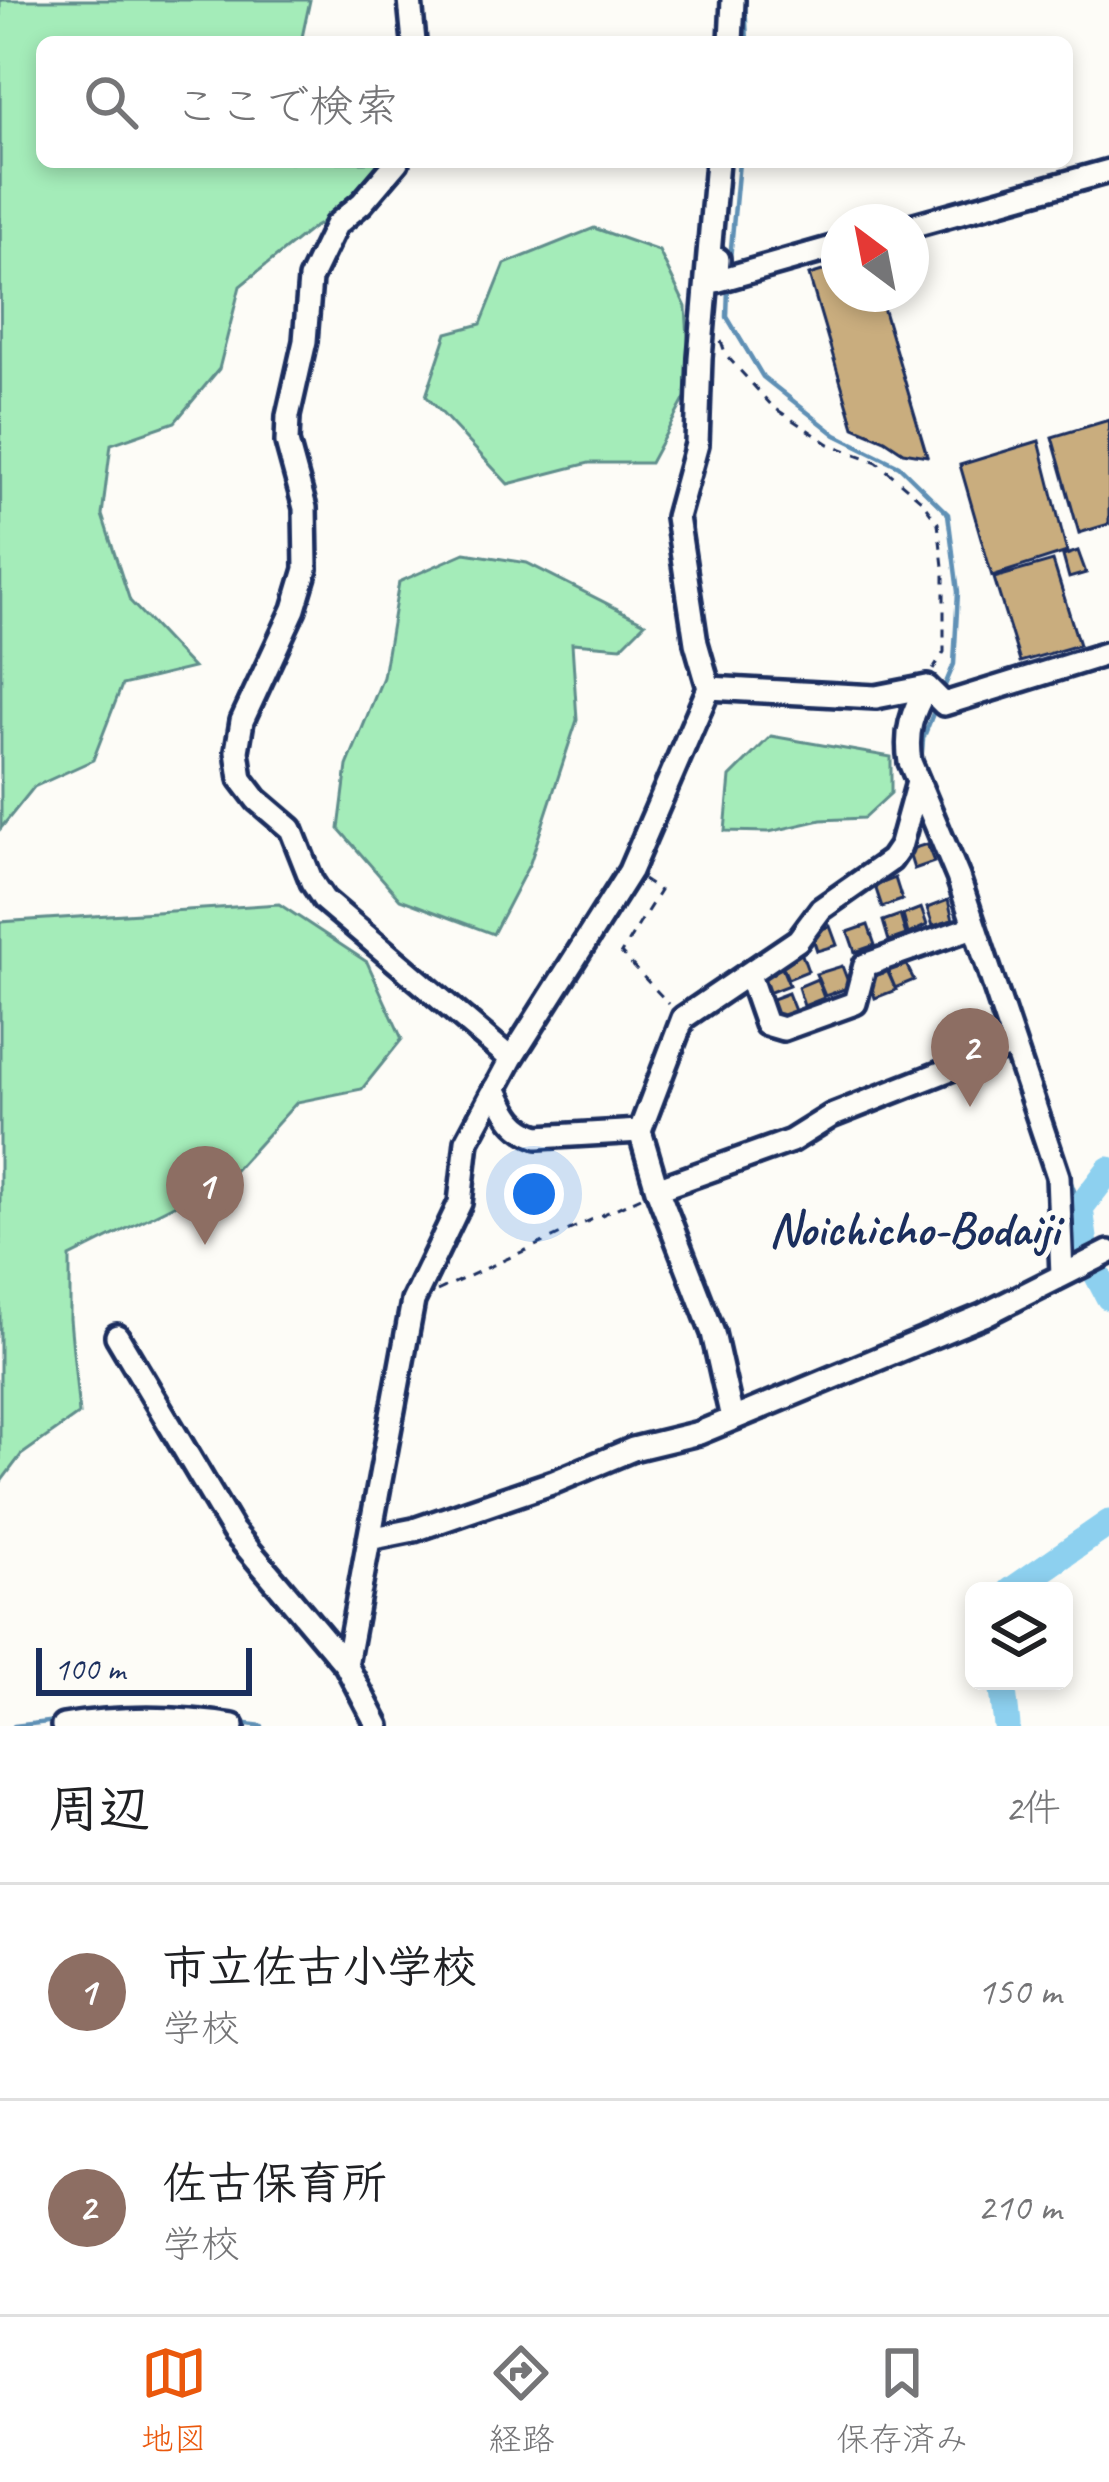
<!DOCTYPE html>
<html lang="ja">
<head>
<meta charset="utf-8">
<style>
  :root { --surface:#fff; --page:#f2f2f2; --text:#202124; --muted:#757577; --line:#e0e0e0; --accent:#ea580c }
  body { margin:0; font-family:Caveat,"Klee One",sans-serif; background:var(--page); color:var(--text) }
  .controls { position:absolute; right:36px; bottom:36px; display:grid; overflow:hidden; border-radius:18px; box-shadow:0 6px 18px #0003 }
  .controls button { width:108px; height:108px; display:grid; place-items:center; padding:0; border:0; border-bottom:3px solid var(--line); background:var(--surface); color:var(--text); font:60px sans-serif }
  .compass { position:absolute; left:821px; top:204px; width:108px; height:108px; border-radius:50%; background:var(--surface); box-shadow:0 6px 18px #0003; rotate:328deg }
  .scale { position:absolute; left:36px; bottom:30px; width:216px; box-sizing:border-box; padding-left:12px; border:6px solid #1b2f5e; border-top:0; font-size:33px; line-height:42px; white-space:nowrap; color:#1b2f5e; -webkit-text-stroke:9px #fdfcf7; paint-order:stroke }
  .you { position:absolute; left:534px; top:1194px; width:42px; height:42px; margin:-30px; border:9px solid #fff; border-radius:50%; background:#1a73e8; box-shadow:0 0 0 18px #1a73e833 }
  .badge { display:grid; place-items:center; width:78px; height:78px; border-radius:50%; background:var(--accent); color:#fff; font-size:39px; font-weight:700 }
  .pin { position:absolute; translate:-50% -99px; filter:drop-shadow(0 3px 6px #0008) }
  .pin::after { content:''; position:absolute; top:63px; width:42px; height:36px; background:inherit; clip-path:polygon(0 0,100% 0,50% 100%) }
  .list { margin:0; padding:0; list-style:none }
  h2 { display:flex; justify-content:space-between; align-items:center; height:156px; margin:0; padding:0 48px; font-size:51px }
  h2 small { font-size:39px; font-weight:400; color:var(--muted) }
  .list li { display:grid; grid-template-columns:78px 1fr auto; gap:36px; align-items:center; box-sizing:border-box; height:216px; padding:0 48px; border-top:3px solid var(--line) }
  .list b { display:block; font-size:45px; white-space:nowrap }
  .list p { margin:0; font-size:39px; white-space:nowrap; color:var(--muted) }
  .list em { font-size:39px; font-style:normal; color:var(--muted) }
  .icon { flex:none; width:66px; height:66px; fill:none; stroke:currentColor; stroke-width:2; stroke-linecap:round; stroke-linejoin:round }
  .map { position:relative; flex:none; width:1109px; height:1726px; overflow:hidden }
  .search { position:absolute; background:var(--surface); box-shadow:0 6px 18px #0003; left:36px; right:36px; top:36px; height:132px; display:flex; align-items:center; gap:30px; box-sizing:border-box; padding:0 42px; border-radius:18px; color:var(--muted); font-size:45px }
  .sheet { height:588px; background:var(--surface) }
  nav { display:flex; justify-content:space-around; align-items:center; box-sizing:border-box; height:168px; border-top:3px solid var(--line); background:var(--surface); font-size:33px; color:var(--muted) }
  nav a { display:grid; justify-items:center; gap:6px }
  nav .on { color:var(--accent) }
  .map>svg:first-child { display:block }
</style>
</head>
<body>
<div class="map">
<svg width="1109" height="1726" viewBox="0 0 1109 1726">
  <rect width="100%" height="100%" fill="#fdfcf7"/>
  <filter id="ink" filterUnits="userSpaceOnUse"><feTurbulence type="fractalNoise" baseFrequency=".00833" numOctaves="2"/><feDisplacementMap in="SourceGraphic" scale="24" xChannelSelector="R" yChannelSelector="G"/><feConvolveMatrix kernelMatrix="1 2 1 2 8 2 1 2 1" color-interpolation-filters="sRGB"/></filter>
  <g filter="url(#ink)">
    <!-- green -->
    <path fill="#a4ecb9" stroke="#608e8c" stroke-width="3" d="M 0,0 L 310,0 L 301,42 L 42,42 L 42,162 L 394,162 L 372,193 L 311,229 L 240,286 L 219,369 L 175,422 L 111,444 L 102,515 L 130,601 L 193,668 L 122,685 L 93,760 L 34,787 L 1,828 Z
      M 594,228 L 659,251 L 686,307 L 691,387 L 650,463 L 589,463 L 508,484 L 426,396 L 447,333 L 481,324 L 505,264 Z
      M 465,553 L 527,563 L 645,623 L 621,647 L 572,643 L 577,720 L 530,863 L 493,934 L 400,899 L 339,829 L 347,766 L 383,677 L 399,582 Z
      M 771,736 L 891,757 L 891,793 L 864,818 L 821,820 L 769,832 L 725,831 L 730,777 Z
      M 279,904 L 367,962 L 402,1039 L 362,1089 L 297,1102 L 228,1178 L 70,1257 L 70,1319 L 79,1414 L 21,1455 L 0,1483 L 0,922 Z"/>
    <g fill="none" stroke-linecap="round" stroke-linejoin="round">
      <!-- stream -->
      <path stroke="#5f90b5" stroke-width="4.5" d="M 745,0 L 747,42
        M 729,270 L 739,162
        M 728,287 L 727,317 L 763,377 L 836,435 L 899,466 L 948,514 L 958,592 L 954,664 L 943,690
        M 921,764 L 923,739 L 936,706
        M 1066,1168 L 1080,1208
        M 240,1723 L 262,1726
        M 14,1726 L 56,1721"/>
      <!-- river -->
      <path stroke="#8dd0ef" stroke-width="27" d="M 1109,1170 L 1080,1208 L 1086,1253 L 1109,1297
        M 1011,1591 L 1109,1523
        M 1002,1681 L 1007,1726"/>
    </g>
    <!-- building -->
    <path fill="#c9ad7e" stroke="#1b2f5e" stroke-width="3" d="M 839,266 L 839,294 L 879,294 L 927,456 L 903,452 L 885,440 L 854,427 L 809,275 Z
      M 1109,420 L 1109,524 L 1079,533 L 1052,437 Z
      M 1039,441 L 1067,552 L 992,576 L 960,465 Z
      M 1078,551 L 1086,573 L 1069,578 L 1063,556 Z
      M 1053,561 L 1079,645 L 1020,662 L 994,578 Z
      M 927,844 L 934,862 L 914,869 L 908,850 Z
      M 895,878 L 902,900 L 882,907 L 875,886 Z
      M 948,900 L 953,920 L 933,926 L 927,908 Z
      M 921,908 L 927,925 L 908,934 L 903,915 Z
      M 900,915 L 906,935 L 889,941 L 883,921 Z
      M 868,925 L 875,945 L 855,952 L 848,932 Z
      M 830,926 L 837,945 L 817,951 L 811,933 Z
      M 801,952 L 808,971 L 788,979 L 780,960 Z
      M 904,960 L 914,980 L 895,988 L 886,968 Z
      M 842,966 L 850,987 L 825,996 L 816,974 Z
      M 782,968 L 789,985 L 768,993 L 762,976 Z
      M 888,971 L 896,990 L 875,998 L 869,978 Z
      M 817,979 L 824,998 L 804,1006 L 798,987 Z
      M 788,993 L 797,1016 L 775,1023 L 767,1001 Z"/>
    <g fill="none" stroke-linecap="round" stroke-linejoin="round">
      <!-- minor casing -->
      <g stroke="#1b2f5e" stroke-width="30">
        <path id="minor" d="M 410,0 L 414,42
          M 731,42 L 733,0
          M 397,162 L 362,203 L 336,225 L 310,279 L 305,341 L 288,416 L 287,442 L 305,508 L 306,569 L 294,609 L 242,721 L 237,751 L 241,779 L 257,800 L 291,829 L 312,882 L 324,900 L 511,1059
          M 911,226 L 1109,171
          M 718,259 L 716,281 L 839,246
          M 927,687 L 944,704 L 1109,653
          M 709,688 L 876,697 L 927,687 C 912,712 905,732 910,762 L 958,877 L 1058,1176 L 1062,1275
          M 749,975 L 766,1024 L 783,1029 L 855,1003 L 865,965 L 973,927
          M 495,1088 C 506,1111 512,1128 538,1137 L 640,1131
          M 657,1189 L 791,1141 L 831,1116 L 1012,1045
          M 117,1336 L 233,1531 L 346,1665 L 378,1726
          M 732,1418 L 713,1333 L 657,1189 L 640,1131 L 683,1018 L 798,940 L 821,909 L 891,860 L 900,847 L 918,782
          M 369,1539 L 414,1530 L 554,1482 L 633,1449 L 699,1433 L 984,1315 L 1109,1252
          M 346,1665 L 413,1301 L 460,1203 L 467,1141 L 511,1059 L 630,871 L 709,688 L 696,643 L 677,517 L 697,444 L 700,358 L 717,162
          M 63,1726 C 120,1717 175,1717 233,1726"/>
      </g>
      <!-- path -->
      <path stroke="#1b2f5e" stroke-width="3" stroke-dasharray="9 9" stroke-linecap="butt" d="M 721,341 L 726,355 L 773,407 L 829,444 L 877,462 L 921,500 L 938,523 L 944,575 L 944,652 L 933,670
        M 643,880 L 660,891 L 621,953 L 669,1004
        M 437,1291 L 641,1197"/>
      <!-- minor -->
      <use href="#minor" stroke="#fdfcf7" stroke-width="21"/>
    </g>
  </g>
  <g text-anchor="middle" dominant-baseline="central" stroke-width="10" stroke-linejoin="round" paint-order="stroke">
    <!-- quarter labels -->
    <g font-size="48" font-weight="bold" fill="#1b2f5e" stroke="#fdfcf7">
      <text x="914" y="1229">Noichicho-Bodaiji</text>
    </g>
  </g>
</svg>
<div class="controls">
<button><svg class="icon" aria-label="layers" viewBox="0 0 24 24"><path d="M12 4l9 5-9 5-9-5zM3 14l9 5 9-5"/></svg></button>
</div>
<svg class="compass" viewBox="-18 -18 36 36"><path d="M0-13l5 13h-10z" fill="#e53935"/><path d="M0 13l5-13h-10z" fill="#757577"/></svg>
<div class="scale">100 m</div>
<div class="you"></div>
<div class="pin badge" style="left:205px;top:1245px;background:#8d6e63">1</div>
<div class="pin badge" style="left:970px;top:1107px;background:#8d6e63">2</div>
<div class="search"><svg class="icon" aria-label="search" viewBox="0 0 24 24"><circle cx="10" cy="10" r="6"/><path d="M15 15l6 6"/></svg>ここで検索</div>
</div>
<section class="sheet">
<h2>周辺<small>2件</small></h2>
<ul class="list">
<li><span class="badge" style="background:#8d6e63">1</span><div><b>市立佐古小学校</b><p>学校</p></div><em>150 m</em></li>
<li><span class="badge" style="background:#8d6e63">2</span><div><b>佐古保育所</b><p>学校</p></div><em>210 m</em></li>
</ul>
</section>
<nav>
<a class="on"><svg class="icon" aria-label="map" viewBox="0 0 24 24"><path d="M3 6l6-2 6 2 6-2v14l-6 2-6-2-6 2zM9 4v14M15 6v14"/></svg>地図</a>
<a><svg class="icon" aria-label="directions" viewBox="0 0 24 24"><path d="M12 3l9 9-9 9-9-9zM9 14v-3h6M13 9l2 2-2 2"/></svg>経路</a>
<a><svg class="icon" aria-label="saved" viewBox="0 0 24 24"><path d="M7 4h10v16l-5-4-5 4z"/></svg>保存済み</a>
</nav>
</body>
</html>
